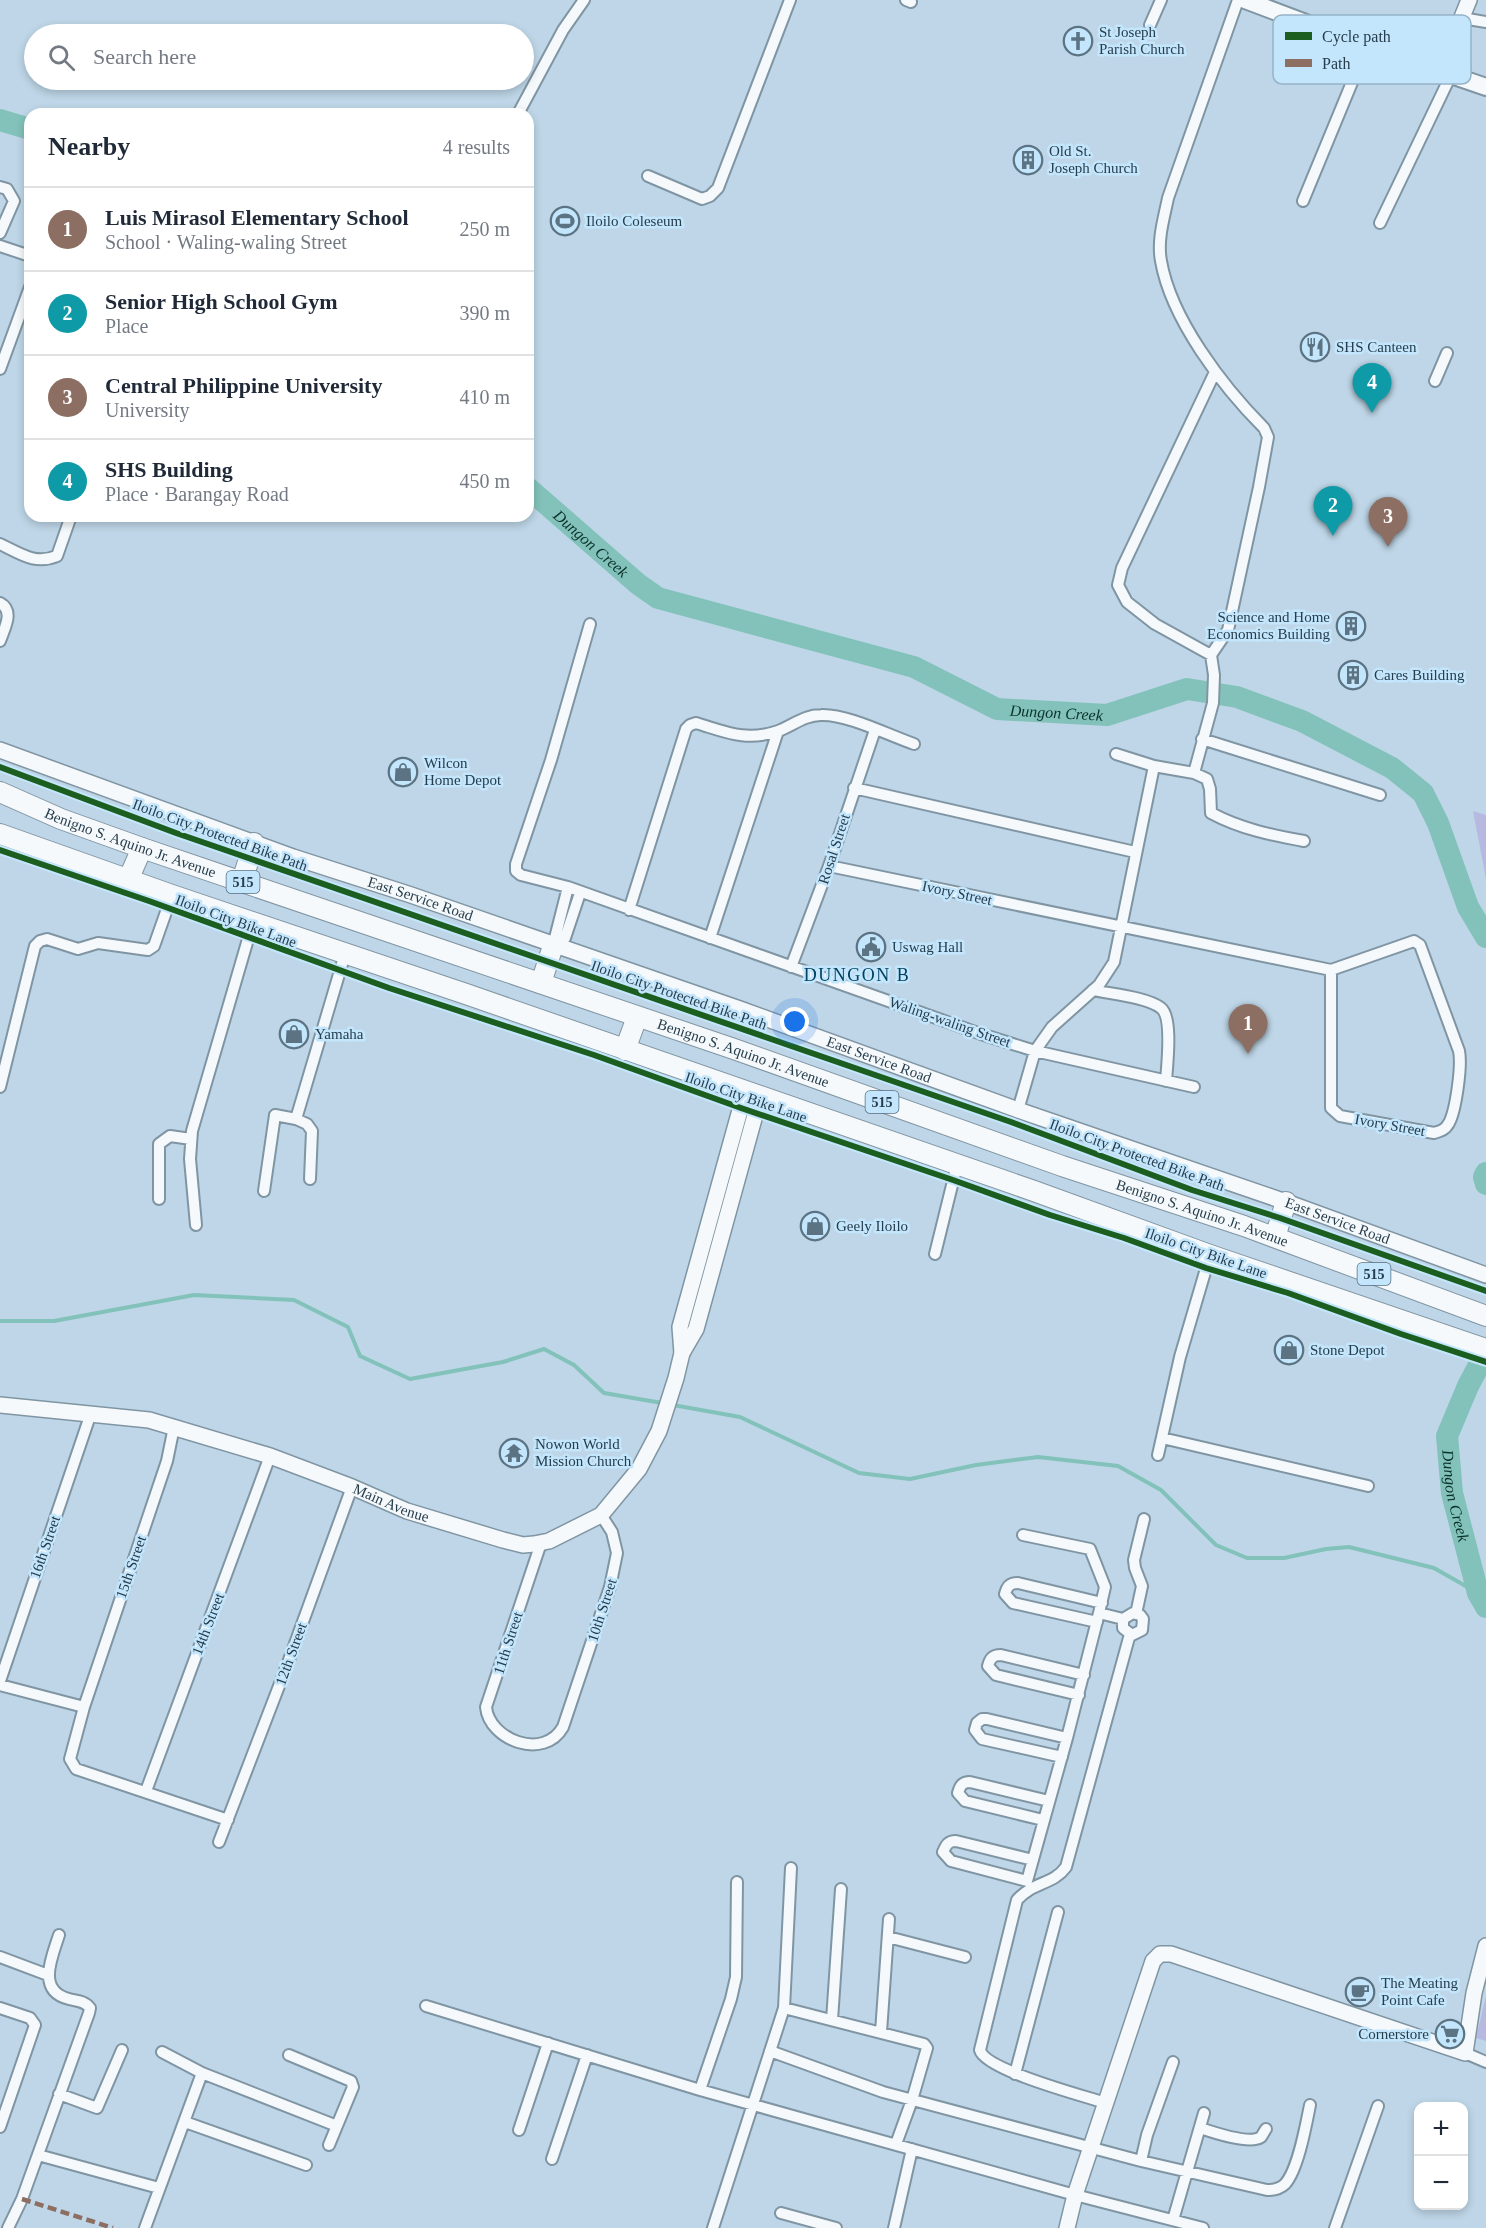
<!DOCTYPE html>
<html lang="en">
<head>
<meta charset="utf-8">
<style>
  :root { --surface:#fff; --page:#f2f2f3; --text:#1f2937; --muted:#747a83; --line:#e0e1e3; --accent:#d93025 }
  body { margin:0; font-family:Georgia,serif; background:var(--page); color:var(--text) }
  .controls { position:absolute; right:18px; bottom:18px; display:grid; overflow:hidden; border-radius:12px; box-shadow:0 3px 9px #0003 }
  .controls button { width:54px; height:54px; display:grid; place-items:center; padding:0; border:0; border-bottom:2px solid var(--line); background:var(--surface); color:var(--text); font:30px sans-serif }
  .you { position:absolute; left:795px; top:1022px; width:21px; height:21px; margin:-15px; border:4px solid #fff; border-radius:50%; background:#1a73e8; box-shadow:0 0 0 9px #1a73e833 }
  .badge { display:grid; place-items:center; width:39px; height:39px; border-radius:50%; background:var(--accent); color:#fff; font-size:20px; font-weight:700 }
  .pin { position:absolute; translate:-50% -50px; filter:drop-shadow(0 2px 3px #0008) }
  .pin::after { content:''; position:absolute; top:32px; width:21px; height:18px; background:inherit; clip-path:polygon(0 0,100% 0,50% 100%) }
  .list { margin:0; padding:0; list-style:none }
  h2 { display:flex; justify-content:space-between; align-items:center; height:78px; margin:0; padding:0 24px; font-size:26px }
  h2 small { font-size:20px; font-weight:400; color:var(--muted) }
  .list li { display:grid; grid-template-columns:39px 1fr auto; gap:18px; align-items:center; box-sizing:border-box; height:84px; padding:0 24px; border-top:2px solid var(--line) }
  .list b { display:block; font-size:22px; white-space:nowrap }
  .list p { margin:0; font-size:20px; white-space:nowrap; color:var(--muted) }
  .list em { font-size:20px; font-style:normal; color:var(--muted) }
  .icon { flex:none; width:33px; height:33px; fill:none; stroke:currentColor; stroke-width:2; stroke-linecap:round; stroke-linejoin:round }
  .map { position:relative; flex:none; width:1486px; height:2228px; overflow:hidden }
  .search { position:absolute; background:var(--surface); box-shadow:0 3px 9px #0003; left:24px; top:24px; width:510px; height:66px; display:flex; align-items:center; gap:15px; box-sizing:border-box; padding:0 21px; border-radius:33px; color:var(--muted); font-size:22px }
  .panel { position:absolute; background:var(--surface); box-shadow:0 3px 9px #0003; left:24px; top:108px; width:510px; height:414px; border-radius:18px }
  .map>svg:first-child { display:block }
</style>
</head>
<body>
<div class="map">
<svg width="1486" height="2228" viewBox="0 0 1486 2228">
  <rect width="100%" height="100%" fill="#bed6e7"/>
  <!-- green -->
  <path fill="#b7b9e0" d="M 1473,811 L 1486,815 L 1486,879 Z
    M 1486,1996 L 1486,2041 L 1476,2038 Z"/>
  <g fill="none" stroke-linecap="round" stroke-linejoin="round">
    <!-- stream -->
    <path stroke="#82c2ba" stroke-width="4" d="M 0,1321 L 54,1321 L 194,1295 L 294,1300 L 348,1327 L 360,1356 L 410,1379 L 503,1362 L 544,1349 L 574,1365 L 604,1393 L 662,1403
      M 673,1405 L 740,1417 L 859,1473 L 910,1479 L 976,1465 L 1038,1457 L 1118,1466 L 1161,1490 L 1216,1545 L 1247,1558 L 1284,1558 L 1326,1549 L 1349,1547 L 1434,1568 L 1478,1593"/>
    <!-- river -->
    <g stroke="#82c2ba" stroke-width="22">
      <path d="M 0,120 L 30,129"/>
      <path id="s1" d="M 528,488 L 638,584 L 658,598 L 914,667 L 997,709 L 1107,715 L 1187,689 L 1237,697 L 1302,721 L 1392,768 L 1423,793 L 1438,823 L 1468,907 L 1486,937"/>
      <path d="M 1486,1173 L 1484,1177 L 1486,1184"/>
      <path id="s2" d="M 1486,1352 L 1468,1386 L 1447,1436 L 1452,1493 L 1478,1593 L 1486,1607"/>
    </g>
    <!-- street casing -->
    <g stroke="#8095a3" stroke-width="14">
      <path id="street" d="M 906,0 L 911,2
        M 1462,18 L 1486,22
        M 1150,25 L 1161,0
        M 518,114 L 563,30 L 584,0
        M 648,176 L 702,199 L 710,196 L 718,188 L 790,0
        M 0,187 L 7,189 L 14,201 L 0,233
        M 1303,201 L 1367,46
        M 1380,223 L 1451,75
        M 0,246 L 30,256
        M 0,369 L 30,287
        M 1435,381 L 1447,353
        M 0,544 C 21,554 35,565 57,556 L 71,516
        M 0,603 C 15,611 4,629 0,641
        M 590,624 L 551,760 L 516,864 L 516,871 L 521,875 L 568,887 L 981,1034 L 1035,1051 L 1194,1087
        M 1211,655 L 1155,624 L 1127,602 L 1118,585 L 1122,568 L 1215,372
        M 1202,739 L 1380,795
        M 1116,754 L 1154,766 L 1194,773 L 1213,703 L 1214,675 L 1211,655 L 1228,630 L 1259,487 L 1268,437 L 1264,428 C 1223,387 1171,319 1161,261 C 1157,240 1164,218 1168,198 L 1238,0
        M 1194,773 L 1207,779 L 1210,789 L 1211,813 C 1241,829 1271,835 1304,841
        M 854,788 L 1135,852
        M 829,866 L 1331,970 L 1414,941 L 1420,945 L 1459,1051 C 1462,1065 1456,1110 1449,1123 C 1445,1130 1441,1131 1434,1133 L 1340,1116 L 1331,1108 L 1331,970
        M 629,910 L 686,729 L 690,725 L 696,723 C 726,732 746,742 778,731 C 792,726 804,715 821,715 C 847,714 888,735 914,744
        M 710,938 L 778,731
        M 553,946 L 565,938 L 580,893
        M 553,946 L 568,887
        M 791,967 L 829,866 L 875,730
        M 1093,990 C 1110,994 1147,997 1161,1008 C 1173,1017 1167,1066 1166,1081
        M 0,1087 L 35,946 L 40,941 L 47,939 L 78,949 L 98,943 L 148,950 L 154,946 L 172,895
        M 1018,1110 L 1035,1051 L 1052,1027 L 1099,985 L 1114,962 L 1154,766
        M 310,1179 L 312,1131 L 307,1124 L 296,1119 L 345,954
        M 264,1191 L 275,1115 L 296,1119
        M 159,1199 L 159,1144 L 170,1136 L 191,1139
        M 196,1225 L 190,1159 L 192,1131 L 253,922
        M 935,1254 L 957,1165
        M 1162,1438 L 1368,1486
        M 1158,1455 L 1180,1357 L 1210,1255
        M 1023,1535 L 1090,1549 L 1105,1587 L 1099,1613 L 1123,1619 L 1133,1613 L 1140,1615 L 1143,1619 L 1142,1630 L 1132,1635 L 1123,1628 L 1123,1619
        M 541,1543 L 486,1707 C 489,1740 544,1761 563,1727 L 610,1587 L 617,1553 L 612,1532 L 601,1515
        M 1136,1614 L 1142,1586 L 1135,1568 L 1134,1560 L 1144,1519
        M 1097,1622 L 1013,1603 L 1005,1594 C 1007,1587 1009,1583 1018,1583 L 1102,1603
        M 0,1681 L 91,1413
        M 0,1685 L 84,1707 L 70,1759 L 76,1769 L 228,1820
        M 1079,1695 L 996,1675 L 988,1666 C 990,1659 992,1655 1001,1655 L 1084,1675
        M 84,1707 L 167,1461 L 174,1427
        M 1062,1757 L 982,1739 L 975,1730 L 977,1723 L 982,1719 L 987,1719 L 1067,1738
        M 146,1791 L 270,1456
        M 1043,1820 L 965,1801 L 958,1793 C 960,1786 962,1782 970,1782 L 1049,1801
        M 219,1842 L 289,1660 L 352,1487
        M 1033,1860 L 956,1841 C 948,1841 946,1845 943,1852 L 951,1861 L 1027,1881 L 1067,1738 L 1099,1613
        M 737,1882 L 736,1977 L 731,1999 L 700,2090 L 1075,2195 L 1203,2228
        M 888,1937 L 965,1957
        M 0,1957 L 48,1975
        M 426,2006 L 700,2090
        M 0,2008 L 30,2018 L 35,2025 L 0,2127
        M 784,2008 L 924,2044 L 927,2048 L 912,2100 L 896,2144
        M 832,2020 L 841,1889
        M 881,2032 L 889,1919
        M 770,2051 L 883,2092 L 1141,2161 L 1267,2190 C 1274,2190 1280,2189 1285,2184 C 1298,2170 1306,2125 1310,2105
        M 162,2052 L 202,2073
        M 1465,2053 L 1486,2062
        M 289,2055 L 351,2081 L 353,2087 L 329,2145
        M 1015,2074 L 1058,1912
        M 59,2094 L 97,2108 L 122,2050
        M 1106,2103 C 1084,2096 985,2070 980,2050 L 1017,1900 C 1034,1881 1053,1885 1066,1867 L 1130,1634
        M 185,2122 L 306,2165
        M 1200,2128 C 1212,2132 1250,2145 1261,2137 C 1262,2136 1265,2130 1266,2129
        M 519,2130 L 548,2043
        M 38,2155 L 159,2188
        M 552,2159 L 587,2055
        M 1141,2161 L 1147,2135 L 1173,2062
        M 781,2213 L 836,2228
        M 1173,2220 L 1204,2113
        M 8,2228 L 22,2199 L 89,2013 L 90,2008 C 85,2001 77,2001 69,1999 C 36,1991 52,1957 59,1935
        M 145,2228 L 202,2073 L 337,2126
        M 713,2228 L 784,2008 L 791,1868
        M 894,2228 L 912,2149
        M 1335,2228 L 1378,2106"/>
    </g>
    <!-- secondary casing -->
    <g stroke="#8095a3" stroke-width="18">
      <g id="secondary">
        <path d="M 1440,71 L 1469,0"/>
        <path id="s3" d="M 0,750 L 293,857 L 411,895 L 740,1009 L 1018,1110 L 1286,1202 L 1486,1275"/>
        <path d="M 682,1353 L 696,1329 L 760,1097"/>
        <path id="s4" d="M 0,1405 L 149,1420 L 270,1456 L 352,1487 L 407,1511 L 503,1540 L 523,1545 L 534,1544 L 549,1541 L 601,1515 L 639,1469 L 659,1431 L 676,1378 L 682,1353 L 680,1327 L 745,1092"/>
        <path d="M 1067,2228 L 1075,2195 L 1153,1961 L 1160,1954 L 1171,1954 L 1465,2053 L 1474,1993 L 1486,1946"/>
      </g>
    </g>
    <!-- primary casing -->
    <g stroke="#8095a3" stroke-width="20">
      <path id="primary" d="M 1245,0 L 1367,46 L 1486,87"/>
    </g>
    <!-- highway casing -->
    <g stroke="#8095a3" stroke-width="22">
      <g id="highway">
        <path id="s5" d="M 0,792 L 61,819 L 142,848 L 734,1049 L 1062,1166 L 1244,1226 L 1486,1316"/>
        <path d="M 0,834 L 172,895 L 466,994 L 1034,1191 L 1210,1255 L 1486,1349"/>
        <path d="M 128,880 L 142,848"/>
        <path d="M 242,881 L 254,843"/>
        <path d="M 541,983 L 553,946"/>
        <path d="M 625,1050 L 637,1017"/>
        <path d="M 1275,1237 L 1286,1202"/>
      </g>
    </g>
    <!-- street -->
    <use href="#street" stroke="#f5f9fb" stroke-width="10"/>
    <!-- secondary -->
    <use href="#secondary" stroke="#f5f9fb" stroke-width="15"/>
    <!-- primary -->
    <use href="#primary" stroke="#f5f9fb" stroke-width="16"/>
    <!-- highway -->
    <use href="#highway" stroke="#f5f9fb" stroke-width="20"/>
    <!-- quiet -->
    <path stroke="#8d6e63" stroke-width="4.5" stroke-dasharray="9 4.5" stroke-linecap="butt" d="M 22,2199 L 113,2228"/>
    <!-- cycleway casing -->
    <g stroke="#c4e6fc" stroke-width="10">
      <path id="cycleway" d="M 0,767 L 176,833 L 1011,1122 L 1192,1190 L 1280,1218 L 1486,1291
        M 0,850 L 149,901 L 389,988 L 594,1055 L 741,1108 L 953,1180 L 1050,1215 L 1124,1238 L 1206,1268 L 1288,1293 L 1401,1334 L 1486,1362"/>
    </g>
    <!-- cycleway -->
    <use href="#cycleway" stroke="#1b5e20" stroke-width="6"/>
  </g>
  <!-- icons -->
  <defs>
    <g id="church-ring" transform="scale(1.5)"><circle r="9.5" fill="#c4e6fc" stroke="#5b7382" stroke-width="1.5"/><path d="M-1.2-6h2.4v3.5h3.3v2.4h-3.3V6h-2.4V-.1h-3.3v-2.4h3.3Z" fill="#5b7382"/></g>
    <g id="building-ring" transform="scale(1.5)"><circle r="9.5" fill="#c4e6fc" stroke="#5b7382" stroke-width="1.5"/><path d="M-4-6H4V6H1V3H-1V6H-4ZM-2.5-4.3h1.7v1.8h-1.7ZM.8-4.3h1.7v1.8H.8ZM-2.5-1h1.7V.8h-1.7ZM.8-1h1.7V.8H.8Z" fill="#5b7382"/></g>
    <g id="stadium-ring" transform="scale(1.5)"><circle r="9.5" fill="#c4e6fc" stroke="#5b7382" stroke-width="1.5"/><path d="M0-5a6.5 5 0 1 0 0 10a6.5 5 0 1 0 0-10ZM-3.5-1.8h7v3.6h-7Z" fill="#5b7382"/></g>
    <g id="restaurant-ring" transform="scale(1.5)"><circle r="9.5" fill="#c4e6fc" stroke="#5b7382" stroke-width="1.5"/><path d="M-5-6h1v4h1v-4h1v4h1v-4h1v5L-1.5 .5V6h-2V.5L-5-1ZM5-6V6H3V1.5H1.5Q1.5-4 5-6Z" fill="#5b7382"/></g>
    <g id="shop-ring" transform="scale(1.5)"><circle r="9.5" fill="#c4e6fc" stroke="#5b7382" stroke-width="1.5"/><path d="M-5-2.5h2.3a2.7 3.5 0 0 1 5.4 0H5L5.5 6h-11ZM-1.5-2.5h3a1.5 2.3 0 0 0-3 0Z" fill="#5b7382"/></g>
    <g id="civic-ring" transform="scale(1.5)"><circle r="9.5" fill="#c4e6fc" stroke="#5b7382" stroke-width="1.5"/><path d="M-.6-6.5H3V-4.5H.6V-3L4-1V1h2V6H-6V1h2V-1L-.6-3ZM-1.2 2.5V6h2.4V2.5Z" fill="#5b7382"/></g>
    <g id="temple-ring" transform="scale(1.5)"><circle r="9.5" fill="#c4e6fc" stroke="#5b7382" stroke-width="1.5"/><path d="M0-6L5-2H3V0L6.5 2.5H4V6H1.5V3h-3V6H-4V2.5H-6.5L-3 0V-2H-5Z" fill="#5b7382"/></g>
    <g id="cafe-ring" transform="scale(1.5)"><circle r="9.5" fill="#c4e6fc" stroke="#5b7382" stroke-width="1.5"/><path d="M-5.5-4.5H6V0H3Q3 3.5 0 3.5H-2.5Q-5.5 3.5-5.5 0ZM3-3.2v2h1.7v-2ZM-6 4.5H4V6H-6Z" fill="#5b7382"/></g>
    <g id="supermarket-ring" transform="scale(1.5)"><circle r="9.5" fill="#c4e6fc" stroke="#5b7382" stroke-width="1.5"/><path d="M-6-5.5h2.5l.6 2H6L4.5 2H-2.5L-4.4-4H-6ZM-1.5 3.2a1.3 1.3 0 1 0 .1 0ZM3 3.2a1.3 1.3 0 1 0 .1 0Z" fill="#5b7382"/></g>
  </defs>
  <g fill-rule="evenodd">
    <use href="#church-ring" x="1078" y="41"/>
    <use href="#building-ring" x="1028" y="160"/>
    <use href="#stadium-ring" x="565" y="221"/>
    <use href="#restaurant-ring" x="1315" y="347"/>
    <use href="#building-ring" x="1351" y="626"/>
    <use href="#building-ring" x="1353" y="675"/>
    <use href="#shop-ring" x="403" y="772"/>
    <use href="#civic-ring" x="871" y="947"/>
    <use href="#shop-ring" x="294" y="1034"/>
    <use href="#shop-ring" x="815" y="1226"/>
    <use href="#shop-ring" x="1289" y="1350"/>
    <use href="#temple-ring" x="514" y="1453"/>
    <use href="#cafe-ring" x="1360" y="1992"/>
    <use href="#supermarket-ring" x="1450" y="2034"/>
  </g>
  <g text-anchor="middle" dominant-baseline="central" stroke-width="5" stroke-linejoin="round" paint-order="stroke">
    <!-- shield labels -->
    <g fill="#c4e6fc" stroke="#557081" stroke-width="1.5">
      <rect x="226.5" y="871" width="33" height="22" rx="4.5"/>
      <rect x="865.5" y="1091" width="33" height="22" rx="4.5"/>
      <rect x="1357.5" y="1263" width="33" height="22" rx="4.5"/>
    </g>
    <g font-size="14" font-weight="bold" fill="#263d4c">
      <text x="243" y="882">515</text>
      <text x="882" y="1102">515</text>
      <text x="1374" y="1274">515</text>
    </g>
    <!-- poi labels -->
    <g font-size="15" fill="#263d4c" stroke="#c4e6fc" text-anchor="start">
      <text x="1099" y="32">St Joseph<tspan x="1099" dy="17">Parish Church</tspan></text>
      <text x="1049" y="151">Old St.<tspan x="1049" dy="17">Joseph Church</tspan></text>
      <text x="586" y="221">Iloilo Coleseum</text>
      <text x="1336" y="347">SHS Canteen</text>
      <text x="1330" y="617" text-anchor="end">Science and Home<tspan x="1330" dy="17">Economics Building</tspan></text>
      <text x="1374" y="675">Cares Building</text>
      <text x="424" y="763">Wilcon<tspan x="424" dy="17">Home Depot</tspan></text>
      <text x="892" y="947">Uswag Hall</text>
      <text x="315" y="1034">Yamaha</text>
      <text x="836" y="1226">Geely Iloilo</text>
      <text x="1310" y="1350">Stone Depot</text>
      <text x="535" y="1444">Nowon World<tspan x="535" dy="17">Mission Church</tspan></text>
      <text x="1381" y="1983">The Meating<tspan x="1381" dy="17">Point Cafe</tspan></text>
      <text x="1429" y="2034" text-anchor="end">Cornerstore</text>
    </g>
    <!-- street labels -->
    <g font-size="15" fill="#263d4c" stroke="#c4e6fc">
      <text transform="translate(220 835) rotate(20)">Iloilo City Protected Bike Path</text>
      <text stroke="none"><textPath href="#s5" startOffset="140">Benigno S. Aquino Jr. Avenue</textPath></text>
      <text transform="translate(834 849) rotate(-72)">Rosal Street</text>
      <text transform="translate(957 893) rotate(12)">Ivory Street</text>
      <text stroke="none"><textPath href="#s3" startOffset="446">East Service Road</textPath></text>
      <text transform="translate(236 921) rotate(20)">Iloilo City Bike Lane</text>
      <text transform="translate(679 995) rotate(19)">Iloilo City Protected Bike Path</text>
      <text transform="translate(950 1022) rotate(19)">Waling-waling Street</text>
      <text stroke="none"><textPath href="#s5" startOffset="788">Benigno S. Aquino Jr. Avenue</textPath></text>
      <text stroke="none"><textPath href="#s3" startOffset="932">East Service Road</textPath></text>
      <text transform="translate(746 1097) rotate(19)">Iloilo City Bike Lane</text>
      <text transform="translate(1390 1125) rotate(10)">Ivory Street</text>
      <text transform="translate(1137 1155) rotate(20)">Iloilo City Protected Bike Path</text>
      <text stroke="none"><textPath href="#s5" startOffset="1274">Benigno S. Aquino Jr. Avenue</textPath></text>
      <text stroke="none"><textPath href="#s3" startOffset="1418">East Service Road</textPath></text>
      <text transform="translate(1206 1253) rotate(19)">Iloilo City Bike Lane</text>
      <text stroke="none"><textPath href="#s4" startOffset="406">Main Avenue</textPath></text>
      <text transform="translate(45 1547) rotate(-71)">16th Street</text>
      <text transform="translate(131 1567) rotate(-71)">15th Street</text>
      <text transform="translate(602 1610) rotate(-72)">10th Street</text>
      <text transform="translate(208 1624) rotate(-69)">14th Street</text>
      <text transform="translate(508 1643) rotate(-72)">11th Street</text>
      <text transform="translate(291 1654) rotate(-70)">12th Street</text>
    </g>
    <!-- water labels -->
    <g font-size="16" font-style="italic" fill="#0a322a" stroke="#c4e6fc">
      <text stroke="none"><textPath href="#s1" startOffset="84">Dungon Creek</textPath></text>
      <text stroke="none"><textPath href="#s1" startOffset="588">Dungon Creek</textPath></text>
      <text stroke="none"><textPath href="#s2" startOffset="153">Dungon Creek</textPath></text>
    </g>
    <!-- quarter labels -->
    <g font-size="18" letter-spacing="1.5" fill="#014260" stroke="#c4e6fc">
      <text x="857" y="975">DUNGON B</text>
    </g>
  </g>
  <!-- legend -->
  <rect x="1273" y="15" width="198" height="69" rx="9" fill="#c4e6fc" stroke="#95b3c7" stroke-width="1.5"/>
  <rect x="1285" y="32" width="27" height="8" fill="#1b5e20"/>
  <rect x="1285" y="59" width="27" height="8" fill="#8d6e63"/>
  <g font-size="16" fill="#263d4c">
    <text x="1322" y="42">Cycle path</text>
    <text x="1322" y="69">Path</text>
  </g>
</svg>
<div class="controls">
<button>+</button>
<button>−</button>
</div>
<div class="you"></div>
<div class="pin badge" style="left:1248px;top:1054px;background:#8d6e63">1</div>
<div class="pin badge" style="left:1333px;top:536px;background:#0f9aa8">2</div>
<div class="pin badge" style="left:1388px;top:547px;background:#8d6e63">3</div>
<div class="pin badge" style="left:1372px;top:413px;background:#0f9aa8">4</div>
<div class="search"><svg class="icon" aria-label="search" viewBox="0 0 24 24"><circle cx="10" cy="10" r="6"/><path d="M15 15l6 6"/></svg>Search here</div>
<section class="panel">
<h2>Nearby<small>4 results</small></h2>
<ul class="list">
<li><span class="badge" style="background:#8d6e63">1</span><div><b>Luis Mirasol Elementary School</b><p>School · Waling-waling Street</p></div><em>250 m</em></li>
<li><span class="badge" style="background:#0f9aa8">2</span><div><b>Senior High School Gym</b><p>Place</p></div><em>390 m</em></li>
<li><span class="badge" style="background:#8d6e63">3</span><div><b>Central Philippine University</b><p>University</p></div><em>410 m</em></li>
<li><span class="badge" style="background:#0f9aa8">4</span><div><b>SHS Building</b><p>Place · Barangay Road</p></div><em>450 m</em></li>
</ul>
</section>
</div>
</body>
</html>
